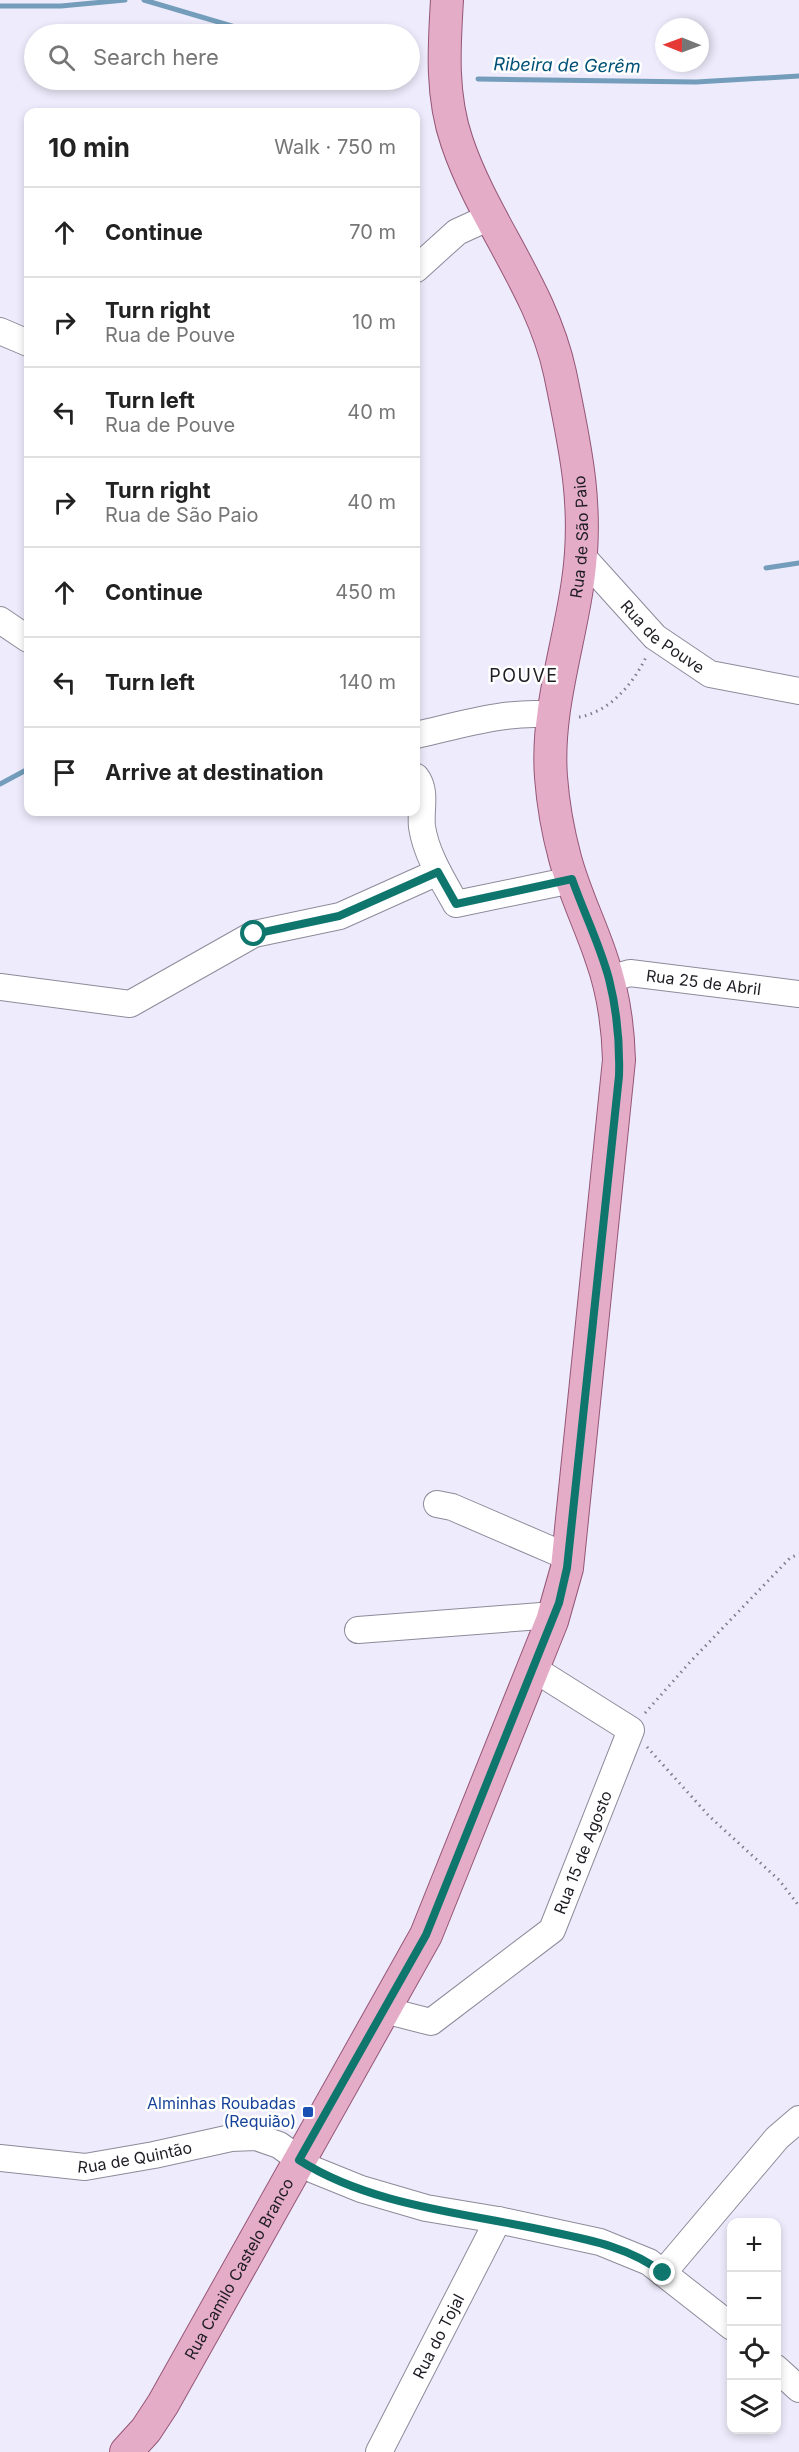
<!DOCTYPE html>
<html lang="en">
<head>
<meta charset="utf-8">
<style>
  :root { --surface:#fff; --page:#f6f6f6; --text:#222; --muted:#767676; --line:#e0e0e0 }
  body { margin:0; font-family:Inter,sans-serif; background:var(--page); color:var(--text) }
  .controls { position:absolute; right:18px; bottom:18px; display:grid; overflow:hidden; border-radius:12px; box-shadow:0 3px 9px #0003 }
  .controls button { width:54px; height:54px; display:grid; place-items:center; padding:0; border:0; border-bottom:2px solid var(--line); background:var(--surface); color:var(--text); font:30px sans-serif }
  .compass { position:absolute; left:655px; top:18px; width:54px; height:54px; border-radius:50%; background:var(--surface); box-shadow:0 3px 9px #0003; rotate:271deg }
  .stop { position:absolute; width:18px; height:18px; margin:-14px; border:4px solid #0f766e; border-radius:50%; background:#fff }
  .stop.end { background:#0f766e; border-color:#fff; box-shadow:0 2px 6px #0008 }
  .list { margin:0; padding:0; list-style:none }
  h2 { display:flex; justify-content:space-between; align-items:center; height:78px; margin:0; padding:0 24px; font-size:26px }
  h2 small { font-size:20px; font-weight:400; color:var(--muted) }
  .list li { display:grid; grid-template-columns:39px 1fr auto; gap:18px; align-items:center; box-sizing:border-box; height:90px; padding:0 24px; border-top:2px solid var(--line) }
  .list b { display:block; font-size:22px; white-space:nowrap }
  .list p { margin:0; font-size:20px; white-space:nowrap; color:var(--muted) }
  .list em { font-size:20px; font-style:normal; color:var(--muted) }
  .icon { flex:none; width:33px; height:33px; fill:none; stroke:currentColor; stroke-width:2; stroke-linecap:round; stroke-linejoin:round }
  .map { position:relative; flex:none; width:799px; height:2452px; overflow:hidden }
  .search { position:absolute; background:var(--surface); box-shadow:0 3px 9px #0003; left:24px; top:24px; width:396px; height:66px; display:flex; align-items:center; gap:15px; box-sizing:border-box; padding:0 21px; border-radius:33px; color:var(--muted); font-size:22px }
  .panel { position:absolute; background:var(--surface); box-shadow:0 3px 9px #0003; left:24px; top:108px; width:396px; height:708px; border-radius:12px }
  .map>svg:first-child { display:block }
</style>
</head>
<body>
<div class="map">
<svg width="799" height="2452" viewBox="0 0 799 2452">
  <rect width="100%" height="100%" fill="#eeebfc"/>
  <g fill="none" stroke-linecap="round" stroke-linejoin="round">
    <!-- stream -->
    <path stroke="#739dba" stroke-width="5" d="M 144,0 L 259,34
      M 0,6 L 61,6 L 125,0
      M 478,79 L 696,82 L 799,76
      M 371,86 L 374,80
      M 766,568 L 799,563
      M 0,784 L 28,769"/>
    <!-- minor casing -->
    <g stroke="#8e8a9a" stroke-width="28">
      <g id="minor">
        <path d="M 416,269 L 457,232 L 492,216"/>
        <path d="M 0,331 L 28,343"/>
        <path id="s1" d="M 581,555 L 655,637 L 710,674 L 799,691"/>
        <path d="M 0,620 L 28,639"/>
        <path d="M 416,735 C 461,725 507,710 553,715"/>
        <path d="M 416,777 C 427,791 420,810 422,827 C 426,854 443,881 456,904 L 572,880"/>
        <path id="s2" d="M 609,979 L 630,973 L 799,994"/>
        <path d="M 0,987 L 130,1004 L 254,934 L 340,916 L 438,872"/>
        <path d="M 437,1504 L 452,1507 L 568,1557"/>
        <path d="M 358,1630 L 554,1615"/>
        <path id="s3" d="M 384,2010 L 431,2022 L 552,1930 L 631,1730 L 534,1669"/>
        <path id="s4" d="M 0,2158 L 85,2167 L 154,2155 L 231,2138 L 256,2137 L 279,2145 L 314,2170 L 361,2189 L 426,2208 L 498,2220 L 600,2242 L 649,2262 L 732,2327"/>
        <path d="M 663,2273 L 777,2138 L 799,2119"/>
        <path d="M 776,2368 L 799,2389"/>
        <path id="s5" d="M 379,2452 L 498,2220"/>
      </g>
    </g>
    <!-- major casing -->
    <g stroke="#955676" stroke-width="34">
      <g id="major">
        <path id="s6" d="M 126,2452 L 146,2430 L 163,2404 L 426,1935 L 552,1621 L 567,1568 L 619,1060 C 618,1024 613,990 601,957 C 590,924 574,892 565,858 C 558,832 553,804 551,777 C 546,711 569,646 578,581 C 589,506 575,446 560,373 C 542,289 484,222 457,142 C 441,96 444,48 447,0"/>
      </g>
    </g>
    <!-- path -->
    <path stroke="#807d89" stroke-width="3" stroke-dasharray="1.5 4.5" stroke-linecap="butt" d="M 579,717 C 610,712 634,683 647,655
      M 645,1713 L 691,1661 L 790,1558 L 799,1554
      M 647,1747 L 709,1816 L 779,1880 L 799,1906"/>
    <!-- minor -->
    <use href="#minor" stroke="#fff" stroke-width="26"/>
    <!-- major -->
    <use href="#major" stroke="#e5acc7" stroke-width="32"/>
  </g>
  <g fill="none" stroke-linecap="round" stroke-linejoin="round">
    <!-- route -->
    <path stroke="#0f766e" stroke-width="8" d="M 254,934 L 339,916 L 438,872 L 456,904 L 572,879 C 584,913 600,945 609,979 C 617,1011 620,1043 619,1076 L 567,1568 L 559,1603 L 426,1935 L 299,2160 C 373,2207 468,2213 552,2232 C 591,2240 631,2248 663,2273"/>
  </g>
  <!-- markers -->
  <rect fill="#1a4fb4" stroke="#fff" stroke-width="2" x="302" y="2106" width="12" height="12" rx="3"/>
  <g text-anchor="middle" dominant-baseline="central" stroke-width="5" stroke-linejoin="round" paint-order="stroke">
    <!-- street labels -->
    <g font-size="16" fill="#1f1d24" stroke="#fff">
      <text stroke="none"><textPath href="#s6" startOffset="2038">Rua de São Paio</textPath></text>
      <text stroke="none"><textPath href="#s1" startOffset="116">Rua de Pouve</textPath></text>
      <text stroke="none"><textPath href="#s2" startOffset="96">Rua 25 de Abril</textPath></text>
      <text stroke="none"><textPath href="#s3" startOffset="284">Rua 15 de Agosto</textPath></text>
      <text stroke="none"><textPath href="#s4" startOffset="136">Rua de Quintão</textPath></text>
      <text stroke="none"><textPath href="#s6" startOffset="216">Rua Camilo Castelo Branco</textPath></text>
      <text stroke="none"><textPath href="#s5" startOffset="130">Rua do Tojal</textPath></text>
    </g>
    <!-- transit labels -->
    <g font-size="16" fill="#164399" stroke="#fff" text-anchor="end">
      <text x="296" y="2103">Alminhas Roubadas<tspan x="296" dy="18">(Requião)</tspan></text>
    </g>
    <!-- water labels -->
    <g font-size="18" font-style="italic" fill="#005177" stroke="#fff">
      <text transform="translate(567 65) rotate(1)">Ribeira de Gerêm</text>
    </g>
    <!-- neighbourhood labels -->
    <g font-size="18" letter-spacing="1.5" fill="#1f1d24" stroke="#fff">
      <text x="524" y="675">POUVE</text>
    </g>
  </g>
</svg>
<div class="controls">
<button>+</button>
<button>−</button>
<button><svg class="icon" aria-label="locate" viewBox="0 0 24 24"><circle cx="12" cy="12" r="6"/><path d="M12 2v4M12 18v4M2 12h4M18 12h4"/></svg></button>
<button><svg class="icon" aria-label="layers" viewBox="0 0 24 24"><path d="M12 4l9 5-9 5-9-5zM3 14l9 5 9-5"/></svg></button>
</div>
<svg class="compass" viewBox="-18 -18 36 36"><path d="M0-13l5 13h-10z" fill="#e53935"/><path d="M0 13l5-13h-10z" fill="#767676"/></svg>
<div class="stop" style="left:254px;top:934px"></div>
<div class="stop end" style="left:663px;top:2273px"></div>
<div class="search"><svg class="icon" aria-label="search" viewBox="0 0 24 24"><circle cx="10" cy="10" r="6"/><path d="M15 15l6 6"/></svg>Search here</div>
<section class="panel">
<h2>10 min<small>Walk · 750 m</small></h2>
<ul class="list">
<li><svg class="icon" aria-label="ahead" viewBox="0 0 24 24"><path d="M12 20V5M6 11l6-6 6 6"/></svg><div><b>Continue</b></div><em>70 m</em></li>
<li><svg class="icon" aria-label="right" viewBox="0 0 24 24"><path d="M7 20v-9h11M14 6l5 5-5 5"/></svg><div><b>Turn right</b><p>Rua de Pouve</p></div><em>10 m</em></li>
<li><svg class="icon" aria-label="left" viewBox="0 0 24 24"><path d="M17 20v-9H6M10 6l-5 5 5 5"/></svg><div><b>Turn left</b><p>Rua de Pouve</p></div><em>40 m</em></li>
<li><svg class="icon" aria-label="right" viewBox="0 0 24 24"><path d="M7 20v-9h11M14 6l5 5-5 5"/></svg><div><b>Turn right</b><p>Rua de São Paio</p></div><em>40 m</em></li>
<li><svg class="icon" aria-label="ahead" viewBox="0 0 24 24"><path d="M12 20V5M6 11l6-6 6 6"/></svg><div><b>Continue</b></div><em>450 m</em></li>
<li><svg class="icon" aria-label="left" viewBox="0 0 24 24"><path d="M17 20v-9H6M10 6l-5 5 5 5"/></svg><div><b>Turn left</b></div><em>140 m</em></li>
<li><svg class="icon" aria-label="arrive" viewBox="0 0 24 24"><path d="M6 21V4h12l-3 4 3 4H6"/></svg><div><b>Arrive at destination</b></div></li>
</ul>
</section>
</div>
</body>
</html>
